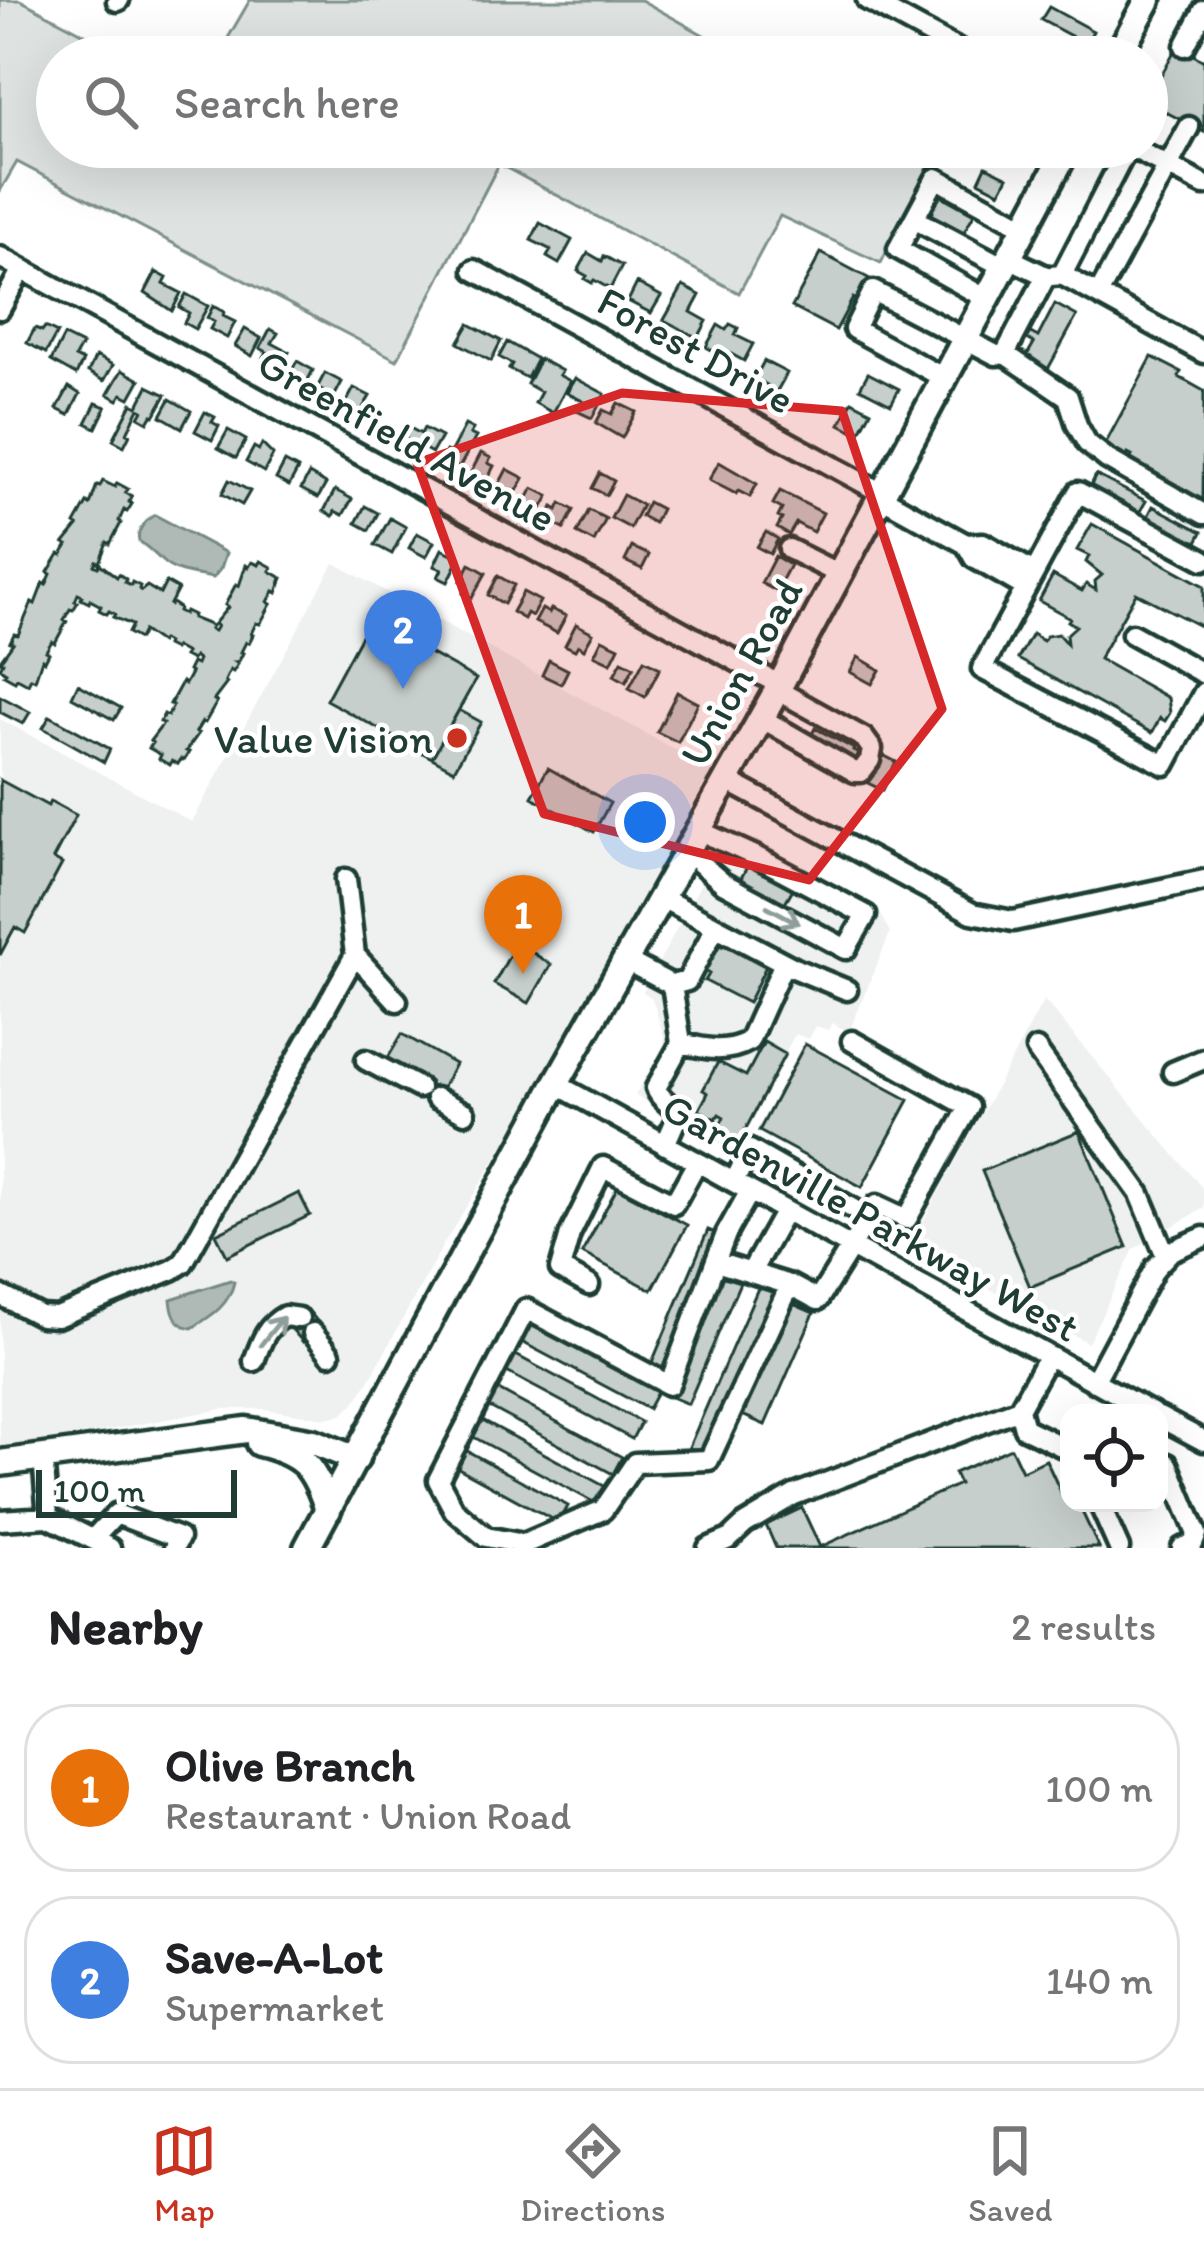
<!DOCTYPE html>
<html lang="en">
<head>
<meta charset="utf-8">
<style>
  :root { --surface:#fff; --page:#f2f2f2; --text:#202124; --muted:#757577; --line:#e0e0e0; --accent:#c8321e }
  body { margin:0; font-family:Itim,sans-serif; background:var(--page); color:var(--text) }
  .controls { position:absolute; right:36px; bottom:36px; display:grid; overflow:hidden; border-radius:24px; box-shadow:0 12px 48px #0002 }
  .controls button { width:108px; height:108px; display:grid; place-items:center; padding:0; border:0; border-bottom:3px solid var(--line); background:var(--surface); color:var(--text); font:60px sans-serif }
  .scale { position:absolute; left:36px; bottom:30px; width:201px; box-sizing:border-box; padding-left:12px; border:6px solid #1f3d34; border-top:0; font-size:33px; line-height:42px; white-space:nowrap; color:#1f3d34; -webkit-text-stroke:9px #fff; paint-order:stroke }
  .you { position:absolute; left:645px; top:822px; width:42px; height:42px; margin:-30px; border:9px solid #fff; border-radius:50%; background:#1a73e8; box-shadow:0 0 0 18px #1a73e833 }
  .badge { display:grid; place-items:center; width:78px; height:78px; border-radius:50%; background:var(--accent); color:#fff; font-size:39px; font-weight:700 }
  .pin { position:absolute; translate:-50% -99px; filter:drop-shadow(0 3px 6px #0008) }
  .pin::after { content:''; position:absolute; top:63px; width:42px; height:36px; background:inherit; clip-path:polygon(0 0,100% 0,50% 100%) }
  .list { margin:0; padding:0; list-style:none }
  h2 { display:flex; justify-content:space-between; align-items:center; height:156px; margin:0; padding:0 48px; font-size:51px }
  h2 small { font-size:39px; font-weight:400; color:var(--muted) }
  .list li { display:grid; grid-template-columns:78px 1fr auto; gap:36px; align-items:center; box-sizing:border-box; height:168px; margin:0 24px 24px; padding:0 24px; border:3px solid var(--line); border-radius:48px }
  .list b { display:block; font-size:45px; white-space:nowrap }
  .list p { margin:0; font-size:39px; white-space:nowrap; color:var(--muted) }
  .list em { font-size:39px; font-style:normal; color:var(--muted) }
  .icon { flex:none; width:66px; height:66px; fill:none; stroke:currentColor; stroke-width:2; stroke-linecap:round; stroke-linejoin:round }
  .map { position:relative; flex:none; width:1204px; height:1548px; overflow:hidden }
  .search { position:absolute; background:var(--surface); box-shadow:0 12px 48px #0002; left:36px; right:36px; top:36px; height:132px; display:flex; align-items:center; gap:30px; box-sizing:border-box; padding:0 42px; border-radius:66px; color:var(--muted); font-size:45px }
  .sheet { height:540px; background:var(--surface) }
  nav { display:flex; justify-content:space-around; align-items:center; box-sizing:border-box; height:168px; border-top:3px solid var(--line); background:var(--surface); font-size:33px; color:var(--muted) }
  nav a { display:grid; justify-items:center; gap:6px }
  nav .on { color:var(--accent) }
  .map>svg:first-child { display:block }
</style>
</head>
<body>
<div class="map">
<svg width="1204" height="1548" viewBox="0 0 1204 1548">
  <rect width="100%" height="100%" fill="#fff"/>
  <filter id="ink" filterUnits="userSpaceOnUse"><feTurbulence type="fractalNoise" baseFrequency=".00833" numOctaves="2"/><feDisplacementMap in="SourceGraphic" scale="24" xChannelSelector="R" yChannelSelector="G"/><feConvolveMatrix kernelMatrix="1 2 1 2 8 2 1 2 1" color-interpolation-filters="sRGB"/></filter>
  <g filter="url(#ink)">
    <!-- built -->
    <path fill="#eef1f0" d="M 334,563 L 712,770 L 497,1157 L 443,1245 L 369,1381 L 356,1401 L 342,1415 L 325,1418 L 264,1409 L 222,1409 L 54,1440 L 0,1447 L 0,719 L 192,822 Z
      M 726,836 L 749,848 L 755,839 L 877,907 L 890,933 L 849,1032 L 832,1023 L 828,1030 L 816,1026 L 809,1039 L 795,1034 L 739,1142 L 726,1135 L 721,1144 L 635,1095 L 666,1044 L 652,998 L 643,992 Z
      M 1044,1000 L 1204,1190 L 1204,1208 L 1134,1249 L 1088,1343 L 910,1245 Z"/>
    <!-- green -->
    <path fill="#dee3e2" stroke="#7e908b" stroke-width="3" d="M 0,0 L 20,0 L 128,57 L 57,57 L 57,147 L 904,147 L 931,162 L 881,263 L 780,216 L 739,293 L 499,164 L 397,360 L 17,162 L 0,191 Z
      M 250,0 L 641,0 L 743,57 L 217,57 Z"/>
    <!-- water -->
    <path fill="#afbab7" stroke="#758883" stroke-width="3" d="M 155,515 L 226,553 L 221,568 L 213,578 C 196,574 176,574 163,562 C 154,553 149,548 139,541 C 136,531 146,519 155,515 Z
      M 230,1280 L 234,1282 C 229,1306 211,1316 192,1328 C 176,1326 172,1313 171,1299 Z"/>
    <!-- building -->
    <path fill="#c7cfcc" stroke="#1f3d34" stroke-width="3" d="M 1049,7 L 1093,31 L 1086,44 L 1041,20 Z
      M 1177,46 L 1204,61 L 1204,132 L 1147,102 Z
      M 986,166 L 1008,177 L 1000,192 L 979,181 Z
      M 934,192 L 974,214 L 964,232 L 932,215 L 933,212 L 926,208 Z
      M 540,223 L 572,240 L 559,264 L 547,257 L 551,250 L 531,240 Z
      M 588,253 L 602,261 L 604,256 L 622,266 L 610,289 L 594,280 L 592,283 L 585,279 L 587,276 L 578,271 Z
      M 821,253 L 870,279 L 858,301 L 853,298 L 836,330 L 792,307 Z
      M 156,272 L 167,278 L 164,284 L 181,293 L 172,311 L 145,293 Z
      M 637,283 L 661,296 L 651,313 L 628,301 Z
      M 683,286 L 700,295 L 691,312 L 707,321 L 698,338 L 664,320 Z
      M 186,294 L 208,306 L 195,329 L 184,323 L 189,313 L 179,307 Z
      M 1055,304 L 1077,316 L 1048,369 L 1026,357 L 1034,343 L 1022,336 L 1025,330 L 1038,337 Z
      M 213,306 L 224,312 L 223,316 L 235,322 L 227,338 L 210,329 L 214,322 L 207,318 Z
      M 469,324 L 501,341 L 491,361 L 458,343 Z
      M 730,324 L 738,328 L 735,335 L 753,344 L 744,361 L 722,349 L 719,354 L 706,347 L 718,325 L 726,330 Z
      M 45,327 L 57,333 L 46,353 L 27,343 L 35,328 L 42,331 Z
      M 245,329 L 261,338 L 252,356 L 235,346 Z
      M 270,329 L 278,333 L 272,343 L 289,352 L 279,370 L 262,361 L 267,352 L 260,348 Z
      M 64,336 L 82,345 L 75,357 L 83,361 L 76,375 L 51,361 Z
      M 507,342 L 537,359 L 527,378 L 509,369 L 512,364 L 499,357 Z
      M 96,356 L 113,365 L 104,381 L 88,372 Z
      M 1152,357 L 1181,372 L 1179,377 L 1204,391 L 1203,502 L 1129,461 L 1132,456 L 1128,454 L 1125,460 L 1103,448 Z
      M 540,359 L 562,371 L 559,375 L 570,381 L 553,413 L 535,403 L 541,392 L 527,384 Z
      M 297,361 L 313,370 L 306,384 L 289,375 Z
      M 764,361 L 787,373 L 777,391 L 755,378 Z
      M 122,370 L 140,380 L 130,398 L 122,394 L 118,400 L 108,394 Z
      M 325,373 L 342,382 L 334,397 L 317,388 Z
      M 868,373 L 899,389 L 891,404 L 860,388 Z
      M 575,378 L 605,394 L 592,418 L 577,411 L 583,401 L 567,393 Z
      M 148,386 L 166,395 L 154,416 L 152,415 L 148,422 L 139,417 L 143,410 L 139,408 L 127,433 L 130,434 L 124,446 L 113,440 L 132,403 L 138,406 Z
      M 69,387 L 80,394 L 69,415 L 57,409 Z
      M 354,388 L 370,396 L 360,413 L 345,405 Z
      M 170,399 L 191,411 L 182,428 L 161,416 Z
      M 852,401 L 871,411 L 859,434 L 840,424 Z
      M 96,403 L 106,407 L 96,428 L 86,423 Z
      M 618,403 L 636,412 L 622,438 L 596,423 L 603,410 L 612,414 Z
      M 205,412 L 215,417 L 212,422 L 219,426 L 212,440 L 195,431 Z
      M 465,425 L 473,429 L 470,434 L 476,437 L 459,468 L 443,459 L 446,451 L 450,453 Z
      M 410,428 L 421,434 L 424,428 L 441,437 L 432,453 L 405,438 Z
      M 228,430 L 246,440 L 236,458 L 218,448 Z
      M 262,444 L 273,455 L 264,472 L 246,462 L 254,447 L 259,450 Z
      M 481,453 L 491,458 L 488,463 L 494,466 L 485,484 L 469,476 Z
      M 285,462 L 298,469 L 289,486 L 276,479 Z
      M 719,462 L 757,484 L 750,497 L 738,491 L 736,494 L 709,480 Z
      M 507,469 L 524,478 L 513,498 L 496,490 Z
      M 600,473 L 614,481 L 606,495 L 592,488 Z
      M 309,474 L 326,484 L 318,498 L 301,489 Z
      M 1096,475 L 1146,501 L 1139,513 L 1090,487 Z
      M 229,480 L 250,491 L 242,505 L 222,494 Z
      M 103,481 L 115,487 L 117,483 L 128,489 L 125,493 L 132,496 L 129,502 L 132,504 L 127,512 L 124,510 L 119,521 L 121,523 L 110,544 L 107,542 L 99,563 L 96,561 L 94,565 L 98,567 L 100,564 L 117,577 L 119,574 L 126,579 L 125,582 L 131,585 L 132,582 L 140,586 L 139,589 L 141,591 L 147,586 L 160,594 L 166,582 L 178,589 L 169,606 L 172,603 L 179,608 L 178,611 L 184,614 L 185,611 L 193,615 L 192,618 L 212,626 L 210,629 L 214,631 L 217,626 L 214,624 L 228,607 L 225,605 L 236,584 L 239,586 L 246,565 L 249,567 L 252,562 L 259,565 L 261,561 L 272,567 L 270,571 L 282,578 L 277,593 L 274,591 L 268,602 L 271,604 L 260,624 L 256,623 L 251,634 L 253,635 L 249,643 L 246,642 L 241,652 L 243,653 L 239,661 L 235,662 L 238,664 L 233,672 L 230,670 L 225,681 L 227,683 L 214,700 L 217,702 L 205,723 L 202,722 L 196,732 L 199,733 L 186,751 L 189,752 L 184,760 L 181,759 L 178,764 L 172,761 L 170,765 L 159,759 L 161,755 L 149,748 L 153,743 L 150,741 L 163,724 L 160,722 L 164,714 L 168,716 L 173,705 L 170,704 L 182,682 L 185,684 L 191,673 L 188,671 L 192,663 L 196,665 L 198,660 L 194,657 L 192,660 L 184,656 L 186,653 L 175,647 L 174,650 L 166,646 L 167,643 L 162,640 L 160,643 L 143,631 L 139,639 L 128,633 L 132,625 L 113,617 L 115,614 L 109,611 L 107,614 L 99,610 L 101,606 L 90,600 L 89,603 L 81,599 L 82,596 L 78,594 L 75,601 L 78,602 L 73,610 L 70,609 L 64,620 L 67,621 L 55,643 L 52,641 L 46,651 L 49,653 L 45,661 L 42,659 L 35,680 L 31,678 L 28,684 L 17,678 L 15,681 L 4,675 L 6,672 L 0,668 L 3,662 L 0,661 L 13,643 L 10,642 L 14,634 L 18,635 L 32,602 L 35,604 L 43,583 L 46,585 L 51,574 L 48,572 L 59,554 L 62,555 L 68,545 L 64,543 L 78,526 L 75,524 L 87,503 L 90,505 L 97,485 L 100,486 Z
      M 533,488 L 549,496 L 540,512 L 524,504 Z
      M 335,490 L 352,499 L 343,515 L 335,511 L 333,516 L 324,511 Z
      M 780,491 L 823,513 L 813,532 L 796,523 L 789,535 L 777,528 L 782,519 L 778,517 L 782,509 L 773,504 Z
      M 623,495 L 642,505 L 630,528 L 611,518 Z
      M 648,502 L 661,509 L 654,523 L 641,516 Z
      M 561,503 L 574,510 L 564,529 L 547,520 L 553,507 L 558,510 Z
      M 365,506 L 378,513 L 369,530 L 356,523 Z
      M 1153,506 L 1202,532 L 1196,544 L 1147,518 Z
      M 589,510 L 606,519 L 594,542 L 577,533 Z
      M 390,518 L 406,527 L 392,554 L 375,545 Z
      M 1092,524 L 1204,586 L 1204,628 L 1136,593 L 1099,659 L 1168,698 L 1170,713 L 1165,721 L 1160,718 L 1152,733 L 1018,659 L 1032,634 L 1043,641 L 1046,636 L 1058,634 L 1067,644 L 1066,635 L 1076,626 L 1068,621 L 1070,618 L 1039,601 L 1053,575 L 1082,591 L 1086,584 L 1096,590 L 1095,581 L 1102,575 L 1086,562 L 1089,556 L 1077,550 Z
      M 766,532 L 778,539 L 770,554 L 757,547 Z
      M 417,533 L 434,542 L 426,557 L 409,548 Z
      M 632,547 L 649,555 L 642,569 L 625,561 Z
      M 442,549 L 460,558 L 448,582 L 438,577 L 442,569 L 434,566 Z
      M 775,556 L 790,565 L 776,591 L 761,583 Z
      M 470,564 L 486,573 L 472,598 L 463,593 L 467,584 L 461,581 Z
      M 498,576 L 514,585 L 504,604 L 488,595 Z
      M 523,592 L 540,601 L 532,616 L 527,613 L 524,619 L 512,612 Z
      M 542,609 L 549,613 L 551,609 L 566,616 L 557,633 L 535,622 Z
      M 371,617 L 394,629 L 398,622 L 428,635 L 422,645 L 428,648 L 426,651 L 476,679 L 432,758 L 326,700 Z
      M 576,624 L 593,633 L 584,649 L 578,645 L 575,650 L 565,645 Z
      M 602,639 L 619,647 L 611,663 L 594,655 Z
      M 858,657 L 880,670 L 872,684 L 850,672 Z
      M 549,660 L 568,670 L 561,684 L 542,675 Z
      M 644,660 L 660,668 L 645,697 L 629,688 Z
      M 622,661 L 634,667 L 626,682 L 614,675 Z
      M 78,684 L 121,708 L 114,720 L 72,697 Z
      M 677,692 L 698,703 L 678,742 L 657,732 Z
      M 0,696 L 30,712 L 23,724 L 0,712 Z
      M 459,710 L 481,722 L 454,770 L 432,758 Z
      M 50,716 L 110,749 L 104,762 L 43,728 Z
      M 815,728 L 854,749 L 853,751 L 859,754 L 854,763 L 807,744 Z
      M 883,755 L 896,762 L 882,790 L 868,783 L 873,774 L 869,772 L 874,763 L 878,765 Z
      M 548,768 L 610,803 L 594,832 L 532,797 Z
      M 0,780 L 48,806 L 50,801 L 76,815 L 53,859 L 62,864 L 25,933 L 15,927 L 0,955 Z
      M 749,863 L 794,887 L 783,906 L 739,882 Z
      M 726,939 L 769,960 L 748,1003 L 705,981 L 709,974 L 704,971 L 717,944 L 722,946 Z
      M 520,944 L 551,965 L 529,1003 L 494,984 L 515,945 L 519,947 Z
      M 402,1034 L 455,1064 L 433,1105 L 416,1095 L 386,1061 Z
      M 764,1042 L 785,1054 L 740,1140 L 718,1128 L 724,1117 L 719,1114 L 716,1119 L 699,1110 L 708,1093 L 703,1090 L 718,1062 L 746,1076 Z
      M 805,1044 L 909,1100 L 862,1187 L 759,1131 Z
      M 1079,1131 L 1127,1247 L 1030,1287 L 982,1171 Z
      M 617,1188 L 687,1225 L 652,1290 L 582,1253 Z
      M 299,1193 L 310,1215 L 227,1256 L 216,1234 Z
      M 708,1230 L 720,1235 L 663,1370 L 651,1365 Z
      M 723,1273 L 741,1280 L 688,1404 L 671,1397 Z
      M 762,1279 L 779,1286 L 706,1455 L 689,1447 Z
      M 791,1303 L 814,1313 L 765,1425 L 742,1415 Z
      M 308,1310 L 321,1326 L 303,1342 L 290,1327 Z
      M 530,1318 L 660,1387 L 648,1409 L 518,1340 Z
      M 512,1353 L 641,1422 L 632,1439 L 503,1370 Z
      M 493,1387 L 622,1457 L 613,1474 L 484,1404 Z
      M 477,1417 L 606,1487 L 597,1504 L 468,1434 Z
      M 460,1447 L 568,1506 L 559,1523 L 451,1464 Z
      M 1011,1448 L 1022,1471 L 1046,1460 L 1063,1497 L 1069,1494 L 1069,1503 L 1078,1503 L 1099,1548 L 776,1548 L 766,1525 L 802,1508 L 820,1547 L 959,1484 L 954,1473 Z"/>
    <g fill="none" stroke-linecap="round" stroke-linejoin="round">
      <!-- minor casing -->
      <g stroke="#1f3d34" stroke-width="27">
        <path id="minor" d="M 867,0 L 972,57
          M 117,1 L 119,0
          M 1185,46 L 1204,10
          M 1147,111 L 1149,107
          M 1131,147 L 1204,185
          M 914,219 L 898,249 L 987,299
          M 0,257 L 780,685
          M 1004,267 L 914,219 L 936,178 L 1025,227
          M 474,270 L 882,493
          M 1062,275 L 1204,353
          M 1051,276 L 1062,275 L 1128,147
          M 1098,295 L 1189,127
          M 0,309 L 22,269
          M 1005,354 L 1068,397 L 1077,425 L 1087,443 L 1107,459 L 1204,514
          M 944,378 L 854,329 L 873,291 L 996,355 L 1005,354 L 1046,276 L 1009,258
          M 881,497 L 966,544 L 974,558 L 1026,588
          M 966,544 L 983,543 L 1034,572
          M 789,549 L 839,574
          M 1204,560 L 1078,492 L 982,669 L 1165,765 L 1204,692
          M 1132,634 L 1204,674
          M 761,718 L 855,772 L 861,772 L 870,760 L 872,749 L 864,738 L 777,690
          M 726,780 L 972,913 L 1013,921 L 1204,880
          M 686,851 L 723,883 L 846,949 L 866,915 L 755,856 L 698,830
          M 660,897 L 796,969 L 847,990
          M 355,955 L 397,1001
          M 625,960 L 672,985 L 687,981 L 715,928
          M 681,1043 C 705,1049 726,1054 749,1041 L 784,963
          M 1036,1049 L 1140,1194 L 1166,1256
          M 366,1060 L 419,1088
          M 1173,1072 L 1204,1059
          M 556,1084 L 1152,1413
          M 436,1098 L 465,1113
          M 665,1145 L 678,1115 C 672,1104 659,1099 656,1088 L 681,1043 L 672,985
          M 734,1182 L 750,1150 L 869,1218
          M 716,1262 L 790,1285 L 709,1460 L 635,1463 L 603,1510 L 524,1544 L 486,1537 L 454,1510 L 438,1480 L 526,1309 L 669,1385 L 726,1234 L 750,1191
          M 751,1272 L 785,1211
          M 589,1285 L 560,1269 L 570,1234 L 603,1167 L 674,1204 L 697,1162
          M 790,1285 L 818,1300 L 877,1205 L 907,1219 L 969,1107 L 852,1041
          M 0,1295 L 41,1316 L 57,1317 L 172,1270 L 183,1263 L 355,955 L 346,879
          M 313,1333 L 330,1354
          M 1048,1356 L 1019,1409 L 1024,1428 L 1069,1450
          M 254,1361 C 261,1342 266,1326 285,1316 L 299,1318
          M 1094,1382 L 1155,1268 L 1171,1251 L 1204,1237
          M 1159,1417 L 1204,1441
          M 1159,1461 L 1168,1464 L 1197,1534 L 1193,1544 L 1182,1548
          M 1099,1503 L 1119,1548
          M 48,1517 L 110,1548
          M 0,1520 L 48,1517 L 43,1456
          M 93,1539 L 116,1514 L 179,1538 L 174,1548
          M 708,1548 L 729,1539 L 745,1524 L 794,1495 L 1019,1409"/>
      </g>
      <!-- major casing -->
      <g stroke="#1f3d34" stroke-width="33">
        <path id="major" d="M 1117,57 L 1148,0
          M 259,1443 C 304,1454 314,1467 328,1510
          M 0,1463 L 246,1430 L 314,1442 L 356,1459
          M 307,1548 L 556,1084 L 780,685 L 1068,147"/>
      </g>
      <!-- minor -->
      <use href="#minor" stroke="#fff" stroke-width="18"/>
      <!-- major -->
      <use href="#major" stroke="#fff" stroke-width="24"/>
    </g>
    <!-- one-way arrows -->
    <defs><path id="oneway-shaft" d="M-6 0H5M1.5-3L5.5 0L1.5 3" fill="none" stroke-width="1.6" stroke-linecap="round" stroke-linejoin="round" transform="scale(3)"/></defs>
    <g stroke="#8f9e9a">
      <use href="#oneway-shaft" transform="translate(783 915) rotate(28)"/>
      <use href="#oneway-shaft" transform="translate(272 1331) rotate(-51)"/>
    </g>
  </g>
  <!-- marked area -->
  <path fill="#d62828" fill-opacity="0.2" stroke="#d62828" stroke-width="9" stroke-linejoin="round" d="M 622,393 L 842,411 L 942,709 L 809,880 L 544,814 L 417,463 Z"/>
  <!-- markers -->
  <circle fill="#c8321e" stroke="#fff" stroke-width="4.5" cx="457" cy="738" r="12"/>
  <g text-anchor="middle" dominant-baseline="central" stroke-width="9" stroke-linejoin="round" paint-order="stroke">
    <!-- street labels -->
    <g font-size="42" fill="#1f3d34" stroke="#fff">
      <text transform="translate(696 350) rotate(29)">Forest Drive</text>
      <text transform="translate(407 440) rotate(29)">Greenfield Avenue</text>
      <text transform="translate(741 672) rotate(-61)">Union Road</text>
      <text transform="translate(871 1217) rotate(29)">Gardenville Parkway West</text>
    </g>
    <!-- poi labels -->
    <g font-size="42" fill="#1f3d34" stroke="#fff" text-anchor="end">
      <text x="433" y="738">Value Vision</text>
    </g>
  </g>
</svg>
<div class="controls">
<button><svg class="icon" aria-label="locate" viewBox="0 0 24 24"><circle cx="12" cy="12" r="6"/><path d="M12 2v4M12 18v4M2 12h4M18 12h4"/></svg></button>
</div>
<div class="scale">100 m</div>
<div class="you"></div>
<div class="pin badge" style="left:523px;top:974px;background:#e8710a">1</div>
<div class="pin badge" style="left:403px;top:689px;background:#3f7fe0">2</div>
<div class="search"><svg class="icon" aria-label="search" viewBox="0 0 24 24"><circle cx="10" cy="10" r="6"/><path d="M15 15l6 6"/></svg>Search here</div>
</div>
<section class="sheet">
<h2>Nearby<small>2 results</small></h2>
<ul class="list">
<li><span class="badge" style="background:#e8710a">1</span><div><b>Olive Branch</b><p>Restaurant · Union Road</p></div><em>100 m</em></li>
<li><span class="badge" style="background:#3f7fe0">2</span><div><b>Save-A-Lot</b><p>Supermarket</p></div><em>140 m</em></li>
</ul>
</section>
<nav>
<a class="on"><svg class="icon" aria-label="map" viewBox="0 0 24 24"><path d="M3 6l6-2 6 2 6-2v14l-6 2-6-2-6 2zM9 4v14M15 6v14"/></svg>Map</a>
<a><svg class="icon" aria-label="directions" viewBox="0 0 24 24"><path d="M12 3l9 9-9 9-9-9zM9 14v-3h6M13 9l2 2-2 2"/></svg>Directions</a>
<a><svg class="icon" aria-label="saved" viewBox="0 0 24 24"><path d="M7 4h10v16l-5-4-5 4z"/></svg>Saved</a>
</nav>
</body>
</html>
